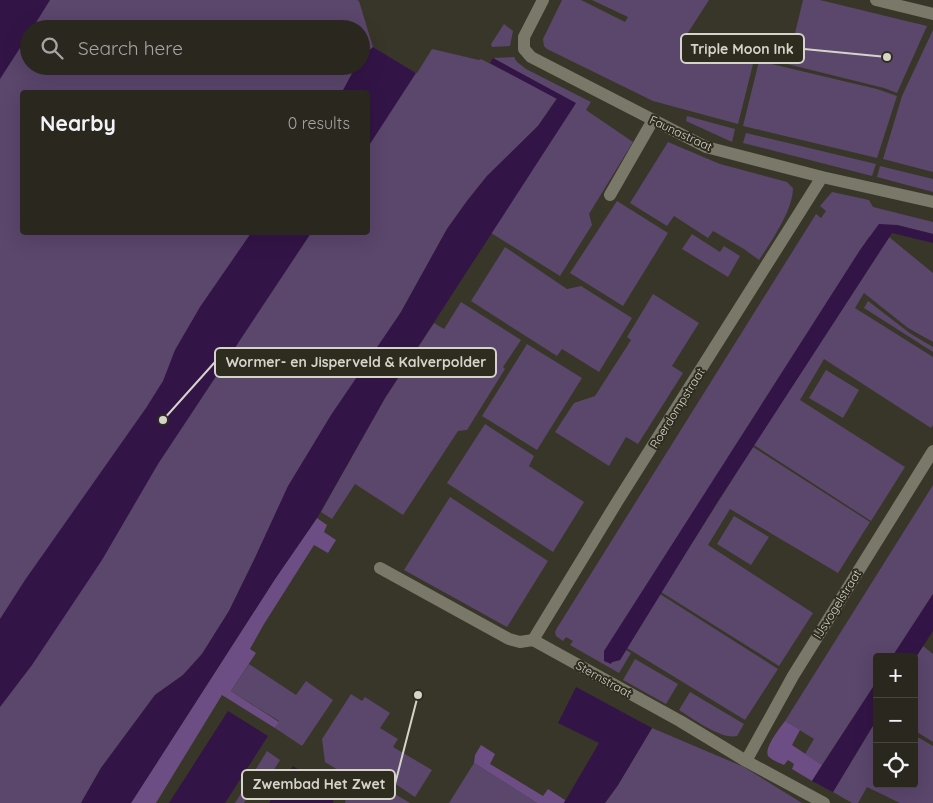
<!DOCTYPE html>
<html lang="en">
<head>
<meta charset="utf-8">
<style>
  :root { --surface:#2a281e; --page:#36342b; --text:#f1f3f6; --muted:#a5a6a4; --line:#46443c }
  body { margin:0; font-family:Quicksand,sans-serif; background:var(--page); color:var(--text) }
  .controls { position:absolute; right:15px; bottom:15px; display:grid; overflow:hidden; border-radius:5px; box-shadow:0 5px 20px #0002 }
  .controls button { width:45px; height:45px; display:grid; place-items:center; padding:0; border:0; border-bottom:1px solid var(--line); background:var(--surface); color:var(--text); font:25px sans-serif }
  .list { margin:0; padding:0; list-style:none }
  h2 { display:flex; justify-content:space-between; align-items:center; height:65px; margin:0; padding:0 20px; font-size:21px }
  h2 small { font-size:16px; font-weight:400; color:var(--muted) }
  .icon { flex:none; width:28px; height:28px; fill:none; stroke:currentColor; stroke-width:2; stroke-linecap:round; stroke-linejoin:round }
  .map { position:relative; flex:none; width:933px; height:803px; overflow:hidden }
  .search { position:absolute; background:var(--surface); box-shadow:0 5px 20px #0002; left:20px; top:20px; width:350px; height:55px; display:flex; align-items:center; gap:12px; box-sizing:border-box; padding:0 18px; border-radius:28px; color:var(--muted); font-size:19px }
  .panel { position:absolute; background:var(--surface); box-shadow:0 5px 20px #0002; left:20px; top:90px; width:350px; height:145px; border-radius:5px }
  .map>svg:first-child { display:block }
</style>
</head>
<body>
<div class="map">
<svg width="933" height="803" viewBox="0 0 933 803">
  <rect width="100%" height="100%" fill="#383628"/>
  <!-- green -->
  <path fill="#5b466c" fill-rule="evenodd" d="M 0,0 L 357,0 L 359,1 L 373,47 L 414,72 L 417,73 L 432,49 L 479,60 L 481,59 L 557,98 L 538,126 L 487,176 L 467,201 L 447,229 L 401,312 L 253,562 L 229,611 L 202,654 L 183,675 L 155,695 L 101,768 L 81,803 L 0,803 ZM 29,29 L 361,29 L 361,66 L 29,66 ZM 22,92 L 368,92 L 368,232 L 22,232 Z
    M 562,0 L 581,0 L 625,22 L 628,17 L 592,0 L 709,0 L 682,42 L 754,60 L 738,124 L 653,101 L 547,49 L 544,46 L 543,39 Z
    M 803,0 L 820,0 L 927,26 L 897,93 L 884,88 L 779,62 L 795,33 Z
    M 504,24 L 513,31 L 510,46 L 492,47 L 491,44 Z
    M 933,30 L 933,172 L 883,159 L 902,96 Z
    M 514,57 L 517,62 L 526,69 L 591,102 L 586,110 L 633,142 L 589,214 L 592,225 L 560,276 L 491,233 L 575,104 L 493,58 Z
    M 759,61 L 877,89 L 897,96 L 877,158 L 743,126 Z
    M 687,116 L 735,129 L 732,142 L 686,121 Z
    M 746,133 L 876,164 L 872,176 L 743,143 Z
    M 668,142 L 720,164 L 787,182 L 793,188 C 793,210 771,242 759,260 L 744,249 L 713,231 L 708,238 L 674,216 L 667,226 L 630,203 Z
    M 880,166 L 933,179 L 933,192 L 877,177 Z
    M 832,192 L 869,200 L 873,207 L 933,222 L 933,234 L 897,225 L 869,237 L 605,651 L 606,658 L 612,662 L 620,660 L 626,650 L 631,653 L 619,673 L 570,645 L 573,641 L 566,637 L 563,641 L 556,636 L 555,632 L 557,628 L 816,214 L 821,218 L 826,211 L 820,206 Z
    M 617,201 L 668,233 L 623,306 L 570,273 Z
    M 692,234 L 720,252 L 724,246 L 740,256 L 728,277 L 682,249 Z
    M 889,237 L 933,273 L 933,342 L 908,328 L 864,293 L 855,308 L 933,357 L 933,425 L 931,428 L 824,359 L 800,400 L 905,467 L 871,521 L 754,445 Z
    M 505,247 L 567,289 L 581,286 L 632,318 L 599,372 L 562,349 L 557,356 L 471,301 Z
    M 653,294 L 699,323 L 672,366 L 683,373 L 638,444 L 626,437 L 609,466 L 555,432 L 574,403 L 595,396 L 631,340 L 627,337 Z
    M 868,301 L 911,334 L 933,347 L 933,352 L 864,308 Z
    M 461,302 L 521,340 L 503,367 L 505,369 L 467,430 L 458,431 L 403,515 L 355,484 L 332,519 L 321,512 L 385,398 L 434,323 L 444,329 Z
    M 527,344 L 582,378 L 537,450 L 482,416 Z
    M 826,370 L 859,390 L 843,418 L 809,398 Z
    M 485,424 L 534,456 L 529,466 L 584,502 L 553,552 L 447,483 Z
    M 753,447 L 870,522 L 838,573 L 730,509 L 708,545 L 813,613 L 779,666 L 661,592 Z
    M 933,485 L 933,594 L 892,657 L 877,657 L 877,681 L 822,765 L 805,754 L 814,739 L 785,721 Z
    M 450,497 L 548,561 L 507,627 L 404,570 Z
    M 734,516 L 769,537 L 751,565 L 717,544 Z
    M 660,594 L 778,669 L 745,720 L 627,648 Z
    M 923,646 L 933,654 L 933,742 L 914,730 L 914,660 Z
    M 635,659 L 678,684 L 666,704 L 623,680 Z
    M 249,664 L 296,695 L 306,681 L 333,700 L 302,746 L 275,728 L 279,721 L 231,691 Z
    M 690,692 L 744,724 L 737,736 C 721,740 692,718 679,710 Z
    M 351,694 L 362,701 L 365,697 L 390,713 L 380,728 L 398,739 L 393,747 L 432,770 L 415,797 L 397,785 L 364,786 L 325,762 L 322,739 Z
    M 877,719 L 877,784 L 914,784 L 914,735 L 933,746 L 933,803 L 900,803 L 867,787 L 858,803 L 852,803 L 833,792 Z
    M 652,728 L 744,767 L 802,803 L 605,803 L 618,785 Z
    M 267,751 L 280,760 L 258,795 L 251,791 L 244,803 L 235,803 Z
    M 474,763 L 537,803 L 449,803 Z
    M 353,789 L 360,793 L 393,793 L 410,803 L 345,803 L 346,799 Z"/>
  <!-- forest -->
  <path fill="#6c4d84" d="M 317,518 L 327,525 L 324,532 L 336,540 L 328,553 L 314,545 L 264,624 L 250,649 L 256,653 L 231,691 L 279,722 L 275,728 L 222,695 L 156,803 L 131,803 L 275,579 Z
    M 785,721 L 800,730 L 792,745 L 822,765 L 812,781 L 792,769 L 794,764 L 788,760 L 784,765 C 780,763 773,761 769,757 C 762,750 780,728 785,721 Z
    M 481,745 L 495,754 L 490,764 L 543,796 L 548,789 L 565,800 L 564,803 L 537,803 L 474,763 L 475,755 Z"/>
  <!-- water -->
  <path fill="#331447" d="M 0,0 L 50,0 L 32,29 L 29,29 L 29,34 L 0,79 Z
    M 373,47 L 416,73 L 368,147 L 368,92 L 342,92 L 356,66 L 361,66 L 361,57 Z
    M 493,58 L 576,103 L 385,398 L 317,518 L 275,579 L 131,803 L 81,803 L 101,768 L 155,695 L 183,675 L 202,654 L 229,611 L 253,562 L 288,486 L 331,415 L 401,312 L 447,229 L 467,201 L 487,176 L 538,126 L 557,99 L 490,63 Z
    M 879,224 L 897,225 L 933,234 L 933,243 L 892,233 L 718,501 L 620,660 L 612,662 L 611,664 L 604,661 L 604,651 L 860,250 Z
    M 251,233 L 311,233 L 158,464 L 102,560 L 32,665 L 0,707 L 0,619 L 25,580 L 146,408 L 163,381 L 175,350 L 200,307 Z
    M 933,594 L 933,631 L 914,660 L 914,657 L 892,657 Z
    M 877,681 L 877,719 L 833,792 L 812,781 Z
    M 576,687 L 652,728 L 618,785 L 605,803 L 564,803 L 599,743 L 558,723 Z
    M 228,711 L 268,736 L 225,803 L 169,803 Z
    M 293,766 L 334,794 L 333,803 L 269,803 Z"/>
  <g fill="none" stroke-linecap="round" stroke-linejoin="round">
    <!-- minor -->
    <path stroke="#7a7868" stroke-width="12" d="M 543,0 L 524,37 L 524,49 L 531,57 L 706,147 L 822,177 L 933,202
      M 610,195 L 653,120
      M 380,568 L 509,639 L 520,642 L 533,640 L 680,721 L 746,761 L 824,803
      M 533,640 L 617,502 L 822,177
      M 746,761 L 793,676 L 933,451"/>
    <!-- tertiary -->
    <path stroke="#7a7868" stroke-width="12" d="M 876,0 L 933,14"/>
  </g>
  <g text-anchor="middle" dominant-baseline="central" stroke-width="4" stroke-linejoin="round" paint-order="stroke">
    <!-- street labels -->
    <g font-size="12" fill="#d5d4cb" stroke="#2e2c1e">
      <text transform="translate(681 133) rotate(25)">Faunastraat</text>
      <text transform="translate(677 408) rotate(-58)">Roerdompstraat</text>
      <text transform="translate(837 604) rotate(-58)">IJsvogelstraat</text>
      <text transform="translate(604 679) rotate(29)">Sternstraat</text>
    </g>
  </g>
  <!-- callouts -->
  <path fill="none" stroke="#d5d4cb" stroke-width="2" d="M887 57L804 49M163 420L215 362M418 695L395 784"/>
  <g fill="#d5d4cb" stroke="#2e2c1e" stroke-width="2">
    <circle cx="887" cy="57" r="5"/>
    <circle cx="163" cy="420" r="5"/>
    <circle cx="418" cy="695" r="5"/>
  </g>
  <g fill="#2e2c1e" stroke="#d5d4cb" stroke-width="2">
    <rect x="681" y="34" width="123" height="29" rx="5"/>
    <rect x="215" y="348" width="281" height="29" rx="5"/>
    <rect x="242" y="770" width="153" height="29" rx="5"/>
  </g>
  <g font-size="14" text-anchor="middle" font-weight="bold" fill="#d5d4cb">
    <text x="742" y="54">Triple Moon Ink</text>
    <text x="356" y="367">Wormer- en Jisperveld &amp; Kalverpolder</text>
    <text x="319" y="789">Zwembad Het Zwet</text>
  </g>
</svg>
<div class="controls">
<button>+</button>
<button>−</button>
<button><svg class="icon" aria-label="locate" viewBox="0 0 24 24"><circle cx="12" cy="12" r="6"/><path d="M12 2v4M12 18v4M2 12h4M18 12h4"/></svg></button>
</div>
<div class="search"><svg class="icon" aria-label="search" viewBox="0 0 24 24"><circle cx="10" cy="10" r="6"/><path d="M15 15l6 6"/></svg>Search here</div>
<section class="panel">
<h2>Nearby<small>0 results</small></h2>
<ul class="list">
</ul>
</section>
</div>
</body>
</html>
